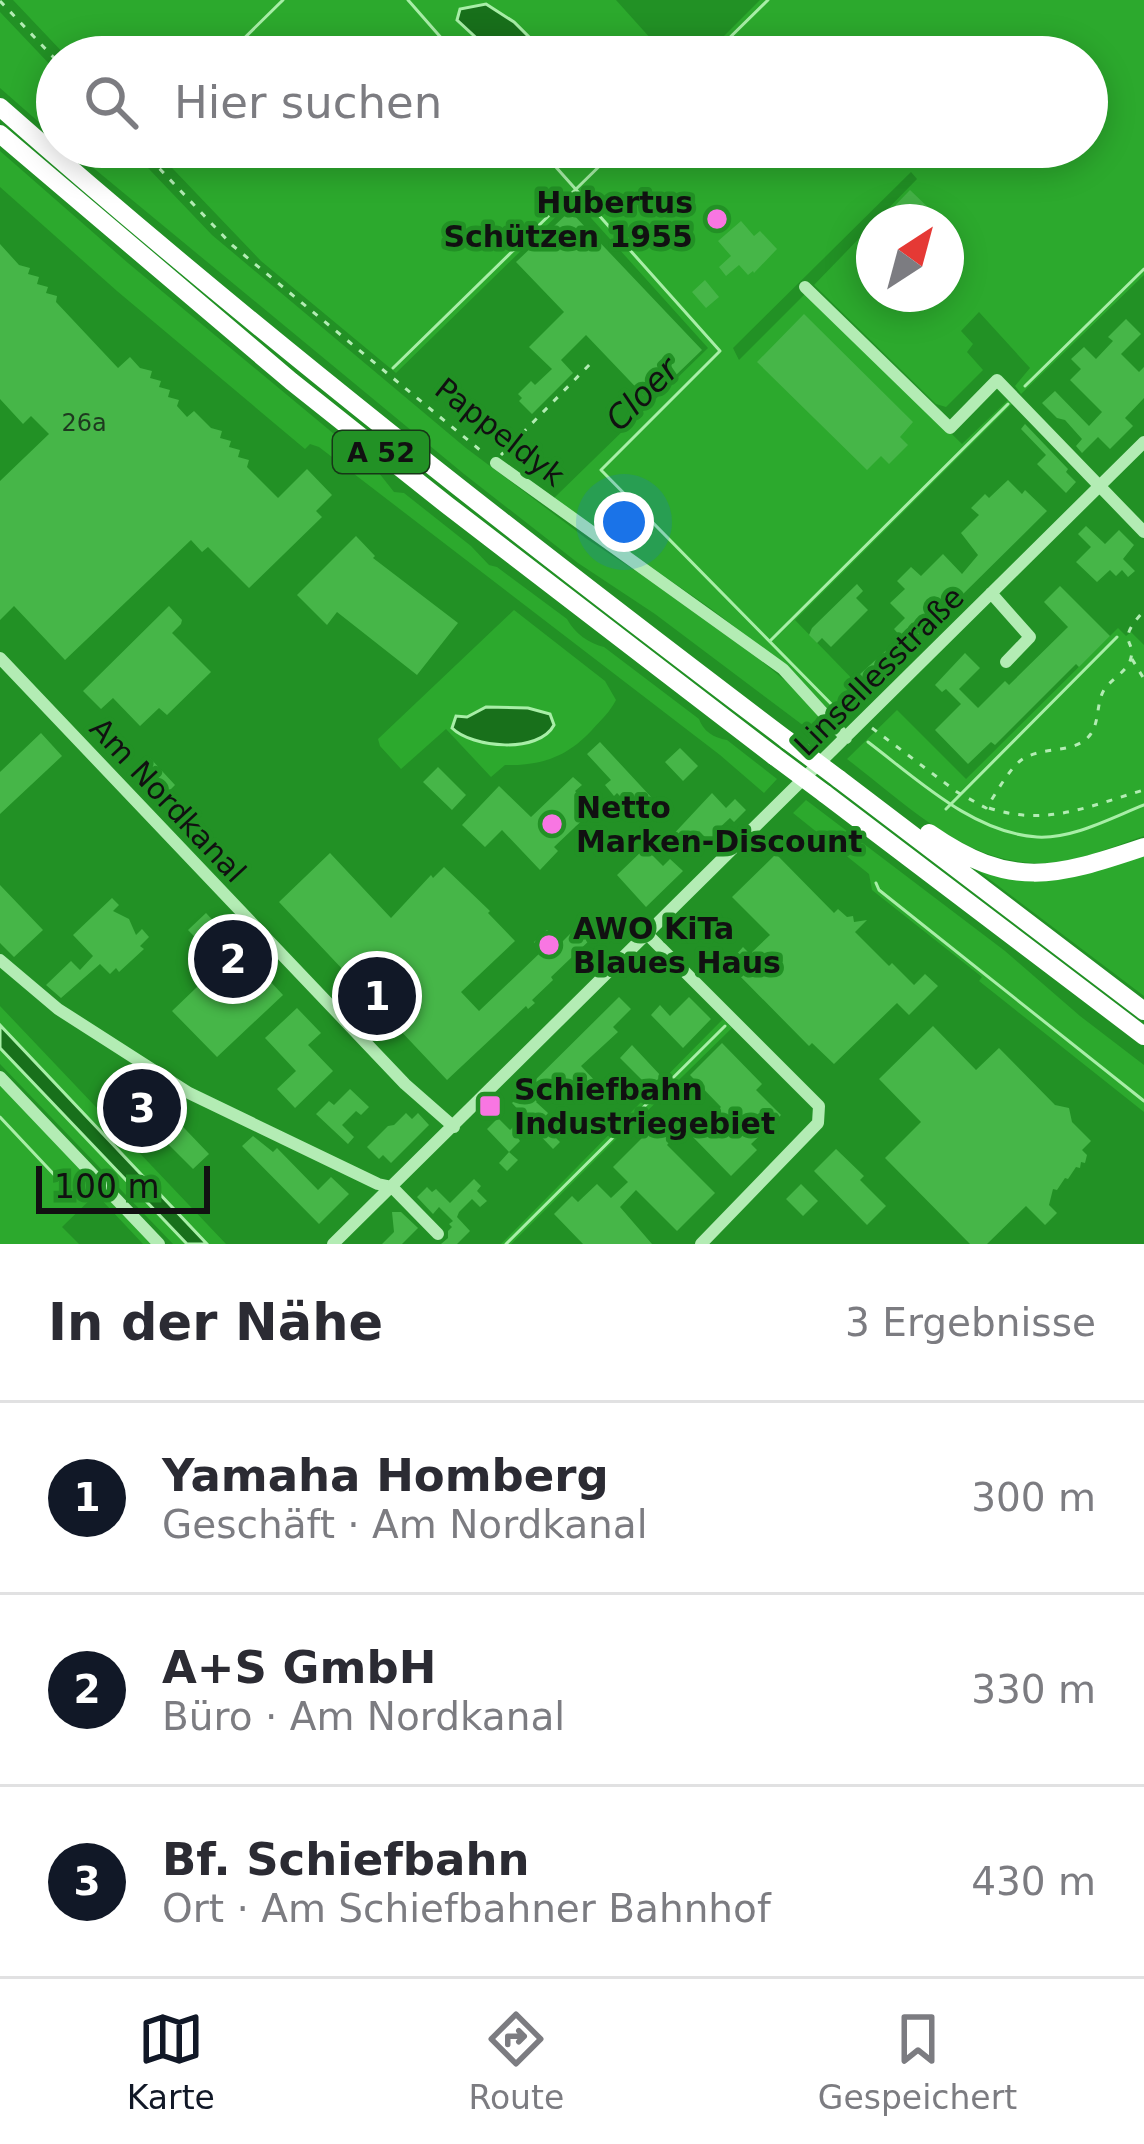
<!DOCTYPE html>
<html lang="de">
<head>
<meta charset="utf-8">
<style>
  :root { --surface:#fff; --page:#f7f7f7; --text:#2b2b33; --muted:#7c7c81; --line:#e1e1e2; --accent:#111827 }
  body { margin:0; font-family:"DejaVu Sans",sans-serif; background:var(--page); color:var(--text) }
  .compass { position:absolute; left:856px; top:204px; width:108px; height:108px; border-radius:50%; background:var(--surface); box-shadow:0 6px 30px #0003; rotate:36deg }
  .scale { position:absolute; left:36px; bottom:30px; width:174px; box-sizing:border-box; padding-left:12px; border:6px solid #111; border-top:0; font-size:33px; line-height:42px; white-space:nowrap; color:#111; -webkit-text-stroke:9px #229125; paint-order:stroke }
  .you { position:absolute; left:624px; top:522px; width:42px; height:42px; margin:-30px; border:9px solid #fff; border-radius:50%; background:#1a73e8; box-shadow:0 0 0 18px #1a73e833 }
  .badge { display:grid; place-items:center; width:78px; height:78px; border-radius:50%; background:var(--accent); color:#fff; font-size:39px; font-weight:700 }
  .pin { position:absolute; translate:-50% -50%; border:6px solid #fff; box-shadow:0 3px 12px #0006 }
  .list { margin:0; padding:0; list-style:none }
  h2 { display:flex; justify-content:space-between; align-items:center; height:156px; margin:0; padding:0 48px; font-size:51px }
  h2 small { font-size:39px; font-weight:400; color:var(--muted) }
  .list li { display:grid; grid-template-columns:78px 1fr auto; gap:36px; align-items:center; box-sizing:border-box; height:192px; padding:0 48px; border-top:3px solid var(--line) }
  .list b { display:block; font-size:45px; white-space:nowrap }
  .list p { margin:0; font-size:39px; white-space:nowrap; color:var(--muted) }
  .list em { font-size:39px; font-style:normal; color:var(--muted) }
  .icon { flex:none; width:66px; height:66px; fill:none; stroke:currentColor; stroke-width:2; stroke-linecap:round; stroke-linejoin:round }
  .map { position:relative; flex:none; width:1144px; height:1244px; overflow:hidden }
  .search { position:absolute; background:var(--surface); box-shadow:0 6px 30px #0003; left:36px; right:36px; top:36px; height:132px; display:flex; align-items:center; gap:30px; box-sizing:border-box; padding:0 42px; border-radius:66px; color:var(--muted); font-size:45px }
  .sheet { height:732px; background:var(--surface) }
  nav { display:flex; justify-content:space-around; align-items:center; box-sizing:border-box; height:168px; border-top:3px solid var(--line); background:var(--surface); font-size:33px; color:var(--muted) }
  nav a { display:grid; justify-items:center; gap:6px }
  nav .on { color:var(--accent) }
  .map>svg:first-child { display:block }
</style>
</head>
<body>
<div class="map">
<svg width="1144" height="1244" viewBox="0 0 1144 1244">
  <rect width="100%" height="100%" fill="#229125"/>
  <!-- green -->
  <path fill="#2ca92d" d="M 13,0 L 616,0 L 661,50 L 706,54 L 760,0 L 1144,0 L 1144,275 L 1021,394 L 1015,386 L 1030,368 L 979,312 L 961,331 L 973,344 L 967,352 L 983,370 L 946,407 L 936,404 L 814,285 L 874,223 L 874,294 L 946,294 L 946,222 L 875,222 L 917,179 L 911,172 L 733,348 L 739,360 L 807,292 L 962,444 L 1008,400 L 1012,404 L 795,620 L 865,692 L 838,720 L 796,675 L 778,660 L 710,608 L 553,499 L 708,348 L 574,199 L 396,373 L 261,261 L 152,147 L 1087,147 L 1087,57 L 531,57 L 530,38 L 457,20 L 497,57 L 67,57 Z
    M 0,12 L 57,72 L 57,138 L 0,88 Z
    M 68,147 L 128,147 L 212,235 L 466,448 L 587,539 L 645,577 L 759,659 L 788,683 L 830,728 L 820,738 L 655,614 L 578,563 L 464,474 Z
    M 0,151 L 128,263 L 375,468 L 394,492 L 404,493 L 471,546 L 489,565 L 497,567 L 567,619 C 574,633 590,644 604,647 L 699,719 C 703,731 714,738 727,740 L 777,779 L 764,793 L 720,755 L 319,447 L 310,444 L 305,449 L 117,291 L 0,187 Z
    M 514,610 L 605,681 L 616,700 C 610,712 601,720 592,730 C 567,757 541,766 505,765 L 491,777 L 446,729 L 401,769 L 380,746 L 378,739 Z
    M 1118,628 L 1126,636 L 1131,632 L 1144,645 L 1144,836 C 1112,847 1078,862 1044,863 C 966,866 905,803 847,759 L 897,710 L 966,779 Z
    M 806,800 L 1005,951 L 1080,1016 L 1144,1065 L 1144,1112 L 979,981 L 982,977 L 872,890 L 869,874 L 793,813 Z
    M 1144,852 L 1144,996 L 972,866 L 990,873 Z
    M 0,1006 L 226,1244 L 207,1244 L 0,1025 Z
    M 723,1019 L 732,1028 L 636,1122 L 634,1121 L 511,1244 L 501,1244 Z
    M 0,1048 L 187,1244 L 173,1244 L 0,1064 Z
    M 0,1085 L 152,1244 L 143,1244 L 96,1194 L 62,1227 L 79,1244 L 0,1244 Z"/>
  <!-- water -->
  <path fill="#18701b" stroke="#a8eea7" stroke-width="3" d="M 486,4 L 514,22 L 530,38 L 531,57 L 497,57 L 457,20 L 460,9 Z
    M 486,707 L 528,708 L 550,714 L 554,725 C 539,754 472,748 452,728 L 456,716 L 467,717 Z
    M 0,1025 L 207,1244 L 187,1244 L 0,1048 Z"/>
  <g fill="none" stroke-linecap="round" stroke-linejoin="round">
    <!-- stream -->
    <path stroke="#a8eea7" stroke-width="3" d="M 408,0 L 458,57
      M 225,57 L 283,0
      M 710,57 L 768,0
      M 538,147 L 720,351 L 601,470 L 844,717
      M 118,162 L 130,150
      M 393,368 L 619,147
      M 1025,386 L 1144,269
      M 771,640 L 1008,404
      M 868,742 C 917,779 973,833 1037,837 C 1073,839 1111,818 1144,805
      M 946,809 L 1117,637
      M 876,883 L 879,890 L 1144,1101
      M 0,1117 L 61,1182
      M 506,1244 L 725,1026"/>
  </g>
  <!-- building -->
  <path fill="#46b648" d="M 910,190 L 933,212 L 923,222 L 879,222 Z
    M 570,211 L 702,350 L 649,401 L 586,335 L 561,360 L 573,373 L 532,414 L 519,401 L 522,398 L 518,394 L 531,381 L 535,385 L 552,369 L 529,347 L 564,312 L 516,262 Z
    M 741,221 L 754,236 L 760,231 L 777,249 L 754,273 L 753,271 L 748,275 L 739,265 L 726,276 L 719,267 L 731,256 L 718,241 Z
    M 0,244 L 19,265 L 30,268 L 28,274 L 39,277 L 37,284 L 48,287 L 46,293 L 57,296 L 56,302 L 118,368 L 130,357 L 140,368 L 152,371 L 150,378 L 161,381 L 159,387 L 170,390 L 168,397 L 179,400 L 177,406 L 187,417 L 194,411 L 211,428 L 222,431 L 220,438 L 231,441 L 229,447 L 240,450 L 238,457 L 249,460 L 247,467 L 278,498 L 307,469 L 332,495 L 316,511 L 322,517 L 249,588 L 208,547 L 202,552 L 191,540 L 65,660 L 14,606 L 0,620 L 0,481 L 49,434 L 31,416 L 23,424 L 0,399 Z
    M 705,280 L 719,297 L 706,308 L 692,292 Z
    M 804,314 L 913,422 L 900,437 L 908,445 L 889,464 L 881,456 L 867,470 L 757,362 Z
    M 1126,319 L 1141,334 L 1121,354 L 1139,372 L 1144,367 L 1144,398 L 1125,418 L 1133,426 L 1110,449 L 1098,437 L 1082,453 L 1076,446 L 1082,439 L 1065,420 L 1057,418 L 1042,403 L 1055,391 L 1089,426 L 1102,412 L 1070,380 L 1081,369 L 1071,359 L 1084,347 L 1096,359 L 1113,341 L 1108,337 Z
    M 1025,424 L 1068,469 L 1066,472 L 1076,482 L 1066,493 L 1037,464 L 1046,455 L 1021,429 Z
    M 1008,480 L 1022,494 L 1025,490 L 1047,511 L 870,686 L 859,675 L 901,637 L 894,629 L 905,618 L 890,603 L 905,589 L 897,581 L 911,567 L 921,576 L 943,554 L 962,574 L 978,555 L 961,533 L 979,515 L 971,508 L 985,494 L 989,498 Z
    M 1086,526 L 1105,544 L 1119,530 L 1134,545 L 1123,559 L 1135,571 L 1128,577 L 1122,570 L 1116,576 L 1110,570 L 1097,582 L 1076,562 L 1091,547 L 1078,534 Z
    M 356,536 L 375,556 L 373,558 L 458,623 L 417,675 L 337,612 L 327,625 L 297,595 Z
    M 857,584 L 863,591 L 856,598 L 868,610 L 831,647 L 822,638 L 817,643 L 809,635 L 812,628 Z
    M 1060,586 L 1110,636 L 1079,667 L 1076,664 L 995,745 L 991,742 L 968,764 L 935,730 L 961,704 L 946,689 L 942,692 L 935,685 L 965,653 L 980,668 L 959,689 L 978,708 L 1005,681 L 1009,685 L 1068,627 L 1044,602 Z
    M 169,606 L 182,620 L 181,624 L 172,633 L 211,672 L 167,715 L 159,708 L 140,726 L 113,698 L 101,709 L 83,691 Z
    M 41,733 L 62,756 L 0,814 L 0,772 Z
    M 600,742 L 652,798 L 640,810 L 634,804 L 631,807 L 617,793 L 614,796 L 605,785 L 611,780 L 587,754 Z
    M 680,748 L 698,766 L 683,781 L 665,762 Z
    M 150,758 L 175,785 L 168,792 L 163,786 L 158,791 L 138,770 Z
    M 438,767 L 466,795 L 452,810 L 423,782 Z
    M 573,777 L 582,785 L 575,791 L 593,810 L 554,847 L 558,851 L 540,870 L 502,830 L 485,847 L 462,825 L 499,786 L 531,817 Z
    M 712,793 L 726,808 L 735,799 L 746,810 L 734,822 L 730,818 L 717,830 L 721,835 L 712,844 L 699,831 L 675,854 L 668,846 L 673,842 L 669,839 Z
    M 645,848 L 663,866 L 670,859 L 683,871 L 646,907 L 617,875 Z
    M 330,853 L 391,918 L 431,875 L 433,878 L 444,867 L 490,911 L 488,913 L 515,941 L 461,992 L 479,1011 L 542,951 L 534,942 L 547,930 L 560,944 L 579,925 L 592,938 L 551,977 L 553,980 L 532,1000 L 535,1003 L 528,1009 L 526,1006 L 447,1080 L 279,902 Z
    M 776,854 L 834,913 L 838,909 L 847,917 L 853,916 L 854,922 L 867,920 L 855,932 L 889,966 L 892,963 L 914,985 L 925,974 L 938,986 L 909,1015 L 897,1003 L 834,1064 L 812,1043 L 809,1046 L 734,970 L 742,963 L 735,956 L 743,947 L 750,954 L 770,935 L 732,897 Z
    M 0,885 L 43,930 L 14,957 L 0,943 Z
    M 112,898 L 119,905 L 113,911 L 129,919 L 136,935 L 142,929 L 149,937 L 140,946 L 144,949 L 119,972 L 116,968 L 110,974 L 100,964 L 61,998 L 46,985 L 71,961 L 80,970 L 93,956 L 73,935 Z
    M 206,913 L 283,995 L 217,1057 L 172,1011 L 221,964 L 188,930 Z
    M 619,997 L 631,1009 L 613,1027 L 618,1032 L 581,1066 L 598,1084 L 591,1091 L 586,1088 L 571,1103 L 560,1092 L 555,1096 L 549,1089 L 536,1102 L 548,1113 L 544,1118 L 551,1126 L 547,1129 L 560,1142 L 553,1149 L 530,1125 L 518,1138 L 520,1141 L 509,1152 L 518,1160 L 507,1171 L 499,1163 L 509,1152 L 487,1129 L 498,1118 L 510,1130 L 524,1116 L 512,1103 Z
    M 689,997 L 711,1019 L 683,1048 L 651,1015 L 660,1005 L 670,1016 Z
    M 297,1008 L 321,1033 L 308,1045 L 333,1071 L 295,1108 L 277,1089 L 296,1071 L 265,1038 Z
    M 933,1026 L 976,1070 L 999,1048 L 1055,1105 L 1069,1108 L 1072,1122 L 1091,1141 L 1082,1150 L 1087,1155 L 1085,1163 L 1081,1162 L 1080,1168 L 1076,1167 L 1068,1179 L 1065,1178 L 1057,1190 L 1053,1189 L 1049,1205 L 1057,1213 L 1045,1225 L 1026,1206 L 987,1244 L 970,1244 L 885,1158 L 921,1122 L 879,1079 Z
    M 722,1043 L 762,1084 L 756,1090 L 781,1115 L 751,1144 L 757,1150 L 731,1176 L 692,1136 L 721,1107 L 690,1075 Z
    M 632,1045 L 661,1076 L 646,1091 L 638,1084 L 642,1080 L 620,1058 Z
    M 134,1088 L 159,1112 L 164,1107 L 209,1154 L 193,1169 L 138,1114 L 134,1111 L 128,1116 L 117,1105 Z
    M 350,1089 L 369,1107 L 361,1115 L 356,1111 L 342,1125 L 354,1137 L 348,1144 L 316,1114 L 329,1101 L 334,1105 Z
    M 406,1113 L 412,1119 L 418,1113 L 429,1125 L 391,1163 L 383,1155 L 379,1159 L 367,1147 L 388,1126 L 394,1125 Z
    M 651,1129 L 658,1136 L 663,1132 L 671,1140 L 667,1145 L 715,1193 L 677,1231 L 636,1190 L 620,1207 L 652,1244 L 583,1244 L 554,1214 L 572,1196 L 578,1202 L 597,1184 L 611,1198 L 628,1182 L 613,1167 Z
    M 253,1136 L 273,1152 L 277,1148 L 318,1190 L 331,1177 L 349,1194 L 319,1224 L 242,1146 Z
    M 836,1149 L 864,1176 L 860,1180 L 886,1206 L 867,1225 L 814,1171 Z
    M 474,1179 L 481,1186 L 477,1191 L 487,1201 L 480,1207 L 472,1199 L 459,1212 L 457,1217 L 470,1231 L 457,1244 L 441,1244 L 448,1238 L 448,1231 L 452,1227 L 449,1224 L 453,1221 L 439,1207 L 433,1214 L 417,1197 L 427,1187 L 432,1192 L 436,1189 L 450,1203 Z
    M 801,1184 L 818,1201 L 803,1216 L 786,1199 Z
    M 392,1212 L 401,1212 L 418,1228 L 402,1244 L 382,1244 L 394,1232 Z"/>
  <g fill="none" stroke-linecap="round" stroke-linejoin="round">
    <!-- path -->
    <path stroke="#b3ecb4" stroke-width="3" stroke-dasharray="6 9" stroke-linecap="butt" d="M 0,1 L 57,61
      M 139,147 L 232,245 L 486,455
      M 501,455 L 592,362
      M 1132,659 L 1144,679
      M 872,728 L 957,792 L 986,808 C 996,794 1007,772 1020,761 C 1040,745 1075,755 1090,735 C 1100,722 1096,703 1104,690 C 1110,680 1126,672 1130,661 C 1138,639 1113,644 1144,611
      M 989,808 C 1046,827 1089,806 1144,790"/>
    <!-- minor -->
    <path stroke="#b3ecb4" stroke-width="12" d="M 805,287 L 950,428 L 997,380 L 1144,532
      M 496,463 L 783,669 L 846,738
      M 991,593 L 1030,637 L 1006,662
      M 0,658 L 405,1084 L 454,1127
      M 647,934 L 819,1106 L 818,1123 L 701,1244
      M 0,960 L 58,1009 L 189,1093 L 378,1184 L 392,1187 L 438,1234
      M 0,1077 L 159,1244
      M 333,1244 L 1144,442"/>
    <!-- highway -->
    <path stroke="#fff" stroke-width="18" d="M 0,107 C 253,330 519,537 787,740
      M 0,134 L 291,381 L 447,505 L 774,756
      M 839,779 L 1144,1011
      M 825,794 L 1144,1036
      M 929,833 C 1011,890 1055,877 1144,847"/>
    <!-- highway-bridge -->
    <path stroke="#fff" stroke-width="18" d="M 787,740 L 839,779
      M 774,756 L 825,794"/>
  </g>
  <!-- markers -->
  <g fill="#f876e2" stroke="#229125" stroke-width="4.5">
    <circle cx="717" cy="219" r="12"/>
    <circle cx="552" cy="824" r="12"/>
    <circle cx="549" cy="945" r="12"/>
    <rect x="478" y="1094" width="24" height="24" rx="6"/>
  </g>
  <g text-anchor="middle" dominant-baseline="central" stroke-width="9" stroke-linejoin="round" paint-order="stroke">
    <!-- number labels -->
    <g font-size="24" fill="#1e3a1f">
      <text x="84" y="423">26a</text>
    </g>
    <!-- shield labels -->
    <rect fill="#229125" stroke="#163717" stroke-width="3" x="333" y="431" width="96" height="42" rx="9"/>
    <g font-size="27" font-weight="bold" fill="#111">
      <text x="381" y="452">A 52</text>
    </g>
    <!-- poi labels -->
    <g font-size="30" font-weight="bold" fill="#111" stroke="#229125" text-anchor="start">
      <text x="693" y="202" text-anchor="end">Hubertus<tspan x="693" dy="34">Schützen 1955</tspan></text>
      <text x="576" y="807">Netto<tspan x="576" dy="34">Marken-Discount</tspan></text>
      <text x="573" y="928">AWO KiTa<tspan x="573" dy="34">Blaues Haus</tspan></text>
      <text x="514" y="1089">Schiefbahn<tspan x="514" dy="34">Industriegebiet</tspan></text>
    </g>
    <!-- street labels -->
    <g font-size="30" fill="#111" stroke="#229125">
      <text transform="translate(500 432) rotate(38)">Pappeldyk</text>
      <text transform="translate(879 671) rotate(-45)">Linsellesstraße</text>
      <text transform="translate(168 800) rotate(47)">Am Nordkanal</text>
    </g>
    <!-- water labels -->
    <g font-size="33" font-style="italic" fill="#111" stroke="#229125">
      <text transform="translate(642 394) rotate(-45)">Cloer</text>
    </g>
  </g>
</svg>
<svg class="compass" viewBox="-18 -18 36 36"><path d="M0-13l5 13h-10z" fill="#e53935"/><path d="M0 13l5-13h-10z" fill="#7c7c81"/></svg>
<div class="scale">100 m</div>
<div class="you"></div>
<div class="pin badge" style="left:377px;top:996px">1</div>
<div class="pin badge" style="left:233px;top:959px">2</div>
<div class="pin badge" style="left:142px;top:1108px">3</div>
<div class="search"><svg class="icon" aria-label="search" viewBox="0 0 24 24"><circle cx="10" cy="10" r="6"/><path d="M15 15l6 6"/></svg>Hier suchen</div>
</div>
<section class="sheet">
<h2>In der Nähe<small>3 Ergebnisse</small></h2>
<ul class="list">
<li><span class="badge">1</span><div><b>Yamaha Homberg</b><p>Geschäft · Am Nordkanal</p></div><em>300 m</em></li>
<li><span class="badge">2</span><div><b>A+S GmbH</b><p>Büro · Am Nordkanal</p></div><em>330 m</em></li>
<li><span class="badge">3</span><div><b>Bf. Schiefbahn</b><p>Ort · Am Schiefbahner Bahnhof</p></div><em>430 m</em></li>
</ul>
</section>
<nav>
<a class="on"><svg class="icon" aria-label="map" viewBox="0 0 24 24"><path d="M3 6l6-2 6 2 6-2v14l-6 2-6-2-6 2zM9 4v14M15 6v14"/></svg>Karte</a>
<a><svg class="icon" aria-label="directions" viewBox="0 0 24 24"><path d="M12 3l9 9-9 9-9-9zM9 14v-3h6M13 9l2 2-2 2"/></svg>Route</a>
<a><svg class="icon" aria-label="saved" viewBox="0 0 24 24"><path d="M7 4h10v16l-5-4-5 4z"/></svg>Gespeichert</a>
</nav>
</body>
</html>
